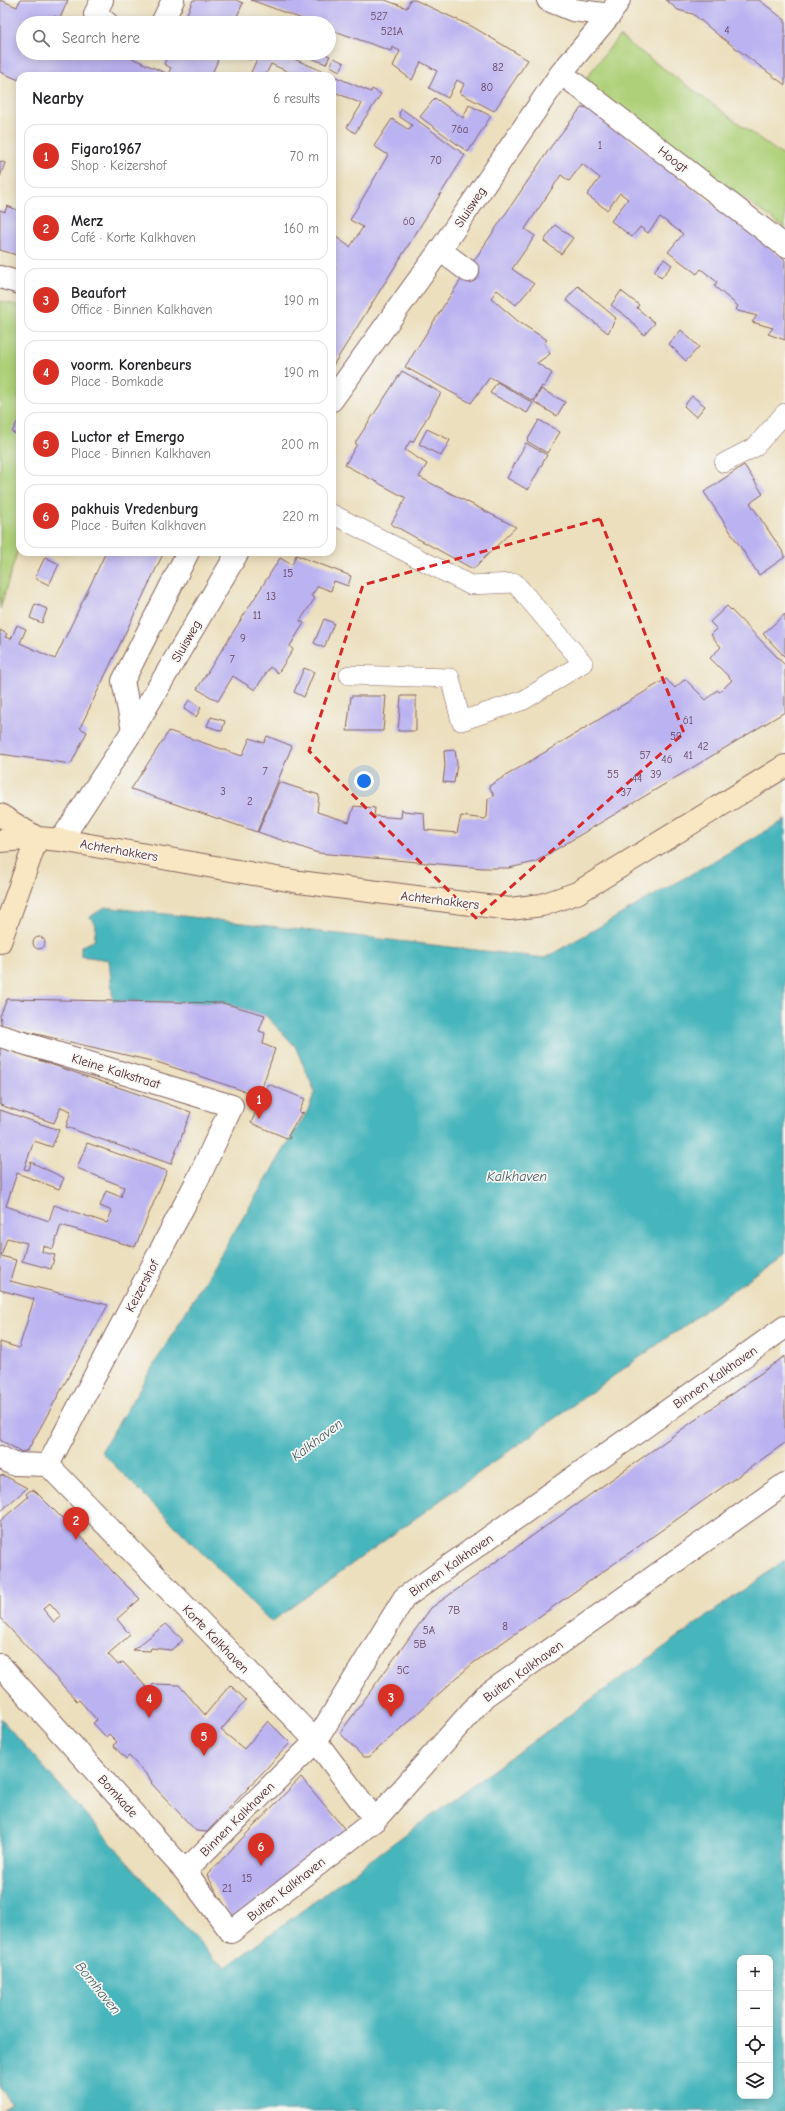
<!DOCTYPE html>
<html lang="en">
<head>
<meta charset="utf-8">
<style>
  :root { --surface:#fff; --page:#f2f2f2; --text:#202124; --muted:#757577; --line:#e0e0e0; --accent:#d93025 }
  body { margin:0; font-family:"Comic Neue",sans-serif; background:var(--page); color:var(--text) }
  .controls { position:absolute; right:12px; bottom:12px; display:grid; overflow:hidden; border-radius:8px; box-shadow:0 2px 10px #0003 }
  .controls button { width:36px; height:36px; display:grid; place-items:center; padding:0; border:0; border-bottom:1px solid var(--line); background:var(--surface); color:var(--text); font:20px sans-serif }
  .you { position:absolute; left:364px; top:781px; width:14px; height:14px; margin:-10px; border:3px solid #fff; border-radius:50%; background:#1a73e8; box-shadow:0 0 0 6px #1a73e833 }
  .badge { display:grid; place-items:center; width:26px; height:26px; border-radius:50%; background:var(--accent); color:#fff; font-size:13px; font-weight:700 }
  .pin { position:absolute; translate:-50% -33px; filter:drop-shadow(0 1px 2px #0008) }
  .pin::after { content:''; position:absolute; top:21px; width:14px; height:12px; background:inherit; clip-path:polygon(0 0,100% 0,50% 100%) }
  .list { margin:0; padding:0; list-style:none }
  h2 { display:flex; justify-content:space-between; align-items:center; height:52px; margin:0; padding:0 16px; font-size:17px }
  h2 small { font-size:13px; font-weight:400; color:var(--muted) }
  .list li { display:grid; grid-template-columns:26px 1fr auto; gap:12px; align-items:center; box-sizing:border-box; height:64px; margin:0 8px 8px; padding:0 8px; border:1px solid var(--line); border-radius:12px }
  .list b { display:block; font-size:15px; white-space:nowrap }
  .list p { margin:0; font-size:13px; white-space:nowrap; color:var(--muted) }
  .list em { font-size:13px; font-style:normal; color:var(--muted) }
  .icon { flex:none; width:22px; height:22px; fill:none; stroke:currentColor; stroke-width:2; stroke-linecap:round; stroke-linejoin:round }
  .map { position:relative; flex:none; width:785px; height:2111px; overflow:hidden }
  .search { position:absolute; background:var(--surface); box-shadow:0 2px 10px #0003; left:16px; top:16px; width:320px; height:44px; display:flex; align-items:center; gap:10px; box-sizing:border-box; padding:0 14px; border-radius:22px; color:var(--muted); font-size:15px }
  .panel { position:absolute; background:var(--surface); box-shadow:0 2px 10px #0003; left:16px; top:72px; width:320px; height:484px; border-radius:12px }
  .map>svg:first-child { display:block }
</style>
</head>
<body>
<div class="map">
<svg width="785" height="2111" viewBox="0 0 785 2111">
  <rect width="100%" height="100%" fill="#f6f6f2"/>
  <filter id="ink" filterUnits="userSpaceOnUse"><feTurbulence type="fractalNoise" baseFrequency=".025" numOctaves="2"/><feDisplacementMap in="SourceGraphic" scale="8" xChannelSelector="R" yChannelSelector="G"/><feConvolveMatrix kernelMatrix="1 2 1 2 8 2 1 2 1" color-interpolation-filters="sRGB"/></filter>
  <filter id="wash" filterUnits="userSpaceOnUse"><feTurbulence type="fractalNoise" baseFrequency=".012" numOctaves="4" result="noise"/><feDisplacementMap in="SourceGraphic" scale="16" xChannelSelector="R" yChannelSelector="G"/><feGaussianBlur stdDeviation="0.9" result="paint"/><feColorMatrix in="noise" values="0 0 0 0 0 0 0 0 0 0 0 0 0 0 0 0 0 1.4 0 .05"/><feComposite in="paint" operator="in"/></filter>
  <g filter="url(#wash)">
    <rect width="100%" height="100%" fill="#ecdfbd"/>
    <!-- green -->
    <path fill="#aed078" stroke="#7c7852" d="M 619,36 L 785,157 L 785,228 L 583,82 Z
      M 0,301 L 20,306 L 20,389 L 18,399 L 20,400 L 20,542 L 0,609 Z"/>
    <!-- water -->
    <path fill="#46b5bc" stroke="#486a74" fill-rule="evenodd" d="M 785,820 L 785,1253 L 271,1622 L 101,1452 L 308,1110 L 315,1092 L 295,1046 L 265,1015 L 223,1003 L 113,1001 L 109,960 L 81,956 L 81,946 L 94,941 L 96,925 L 90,917 L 105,907 L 545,958 Z
      M 785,1560 L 785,2111 L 2,2111 L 12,2103 L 0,2089 L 0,1718 L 215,1960 L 226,1967 L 457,1796 ZM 740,1958 L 770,1958 L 770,2096 L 740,2096 Z"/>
    <g id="blocks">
      <!-- building -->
      <path fill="#bbb2f1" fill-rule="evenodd" d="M 0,0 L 17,7 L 20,0 L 68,0 L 60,18 L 54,16 L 51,23 L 23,23 L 23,53 L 120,53 L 168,74 L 171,68 L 164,64 L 169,53 L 221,53 L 211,76 L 20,76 L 19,80 L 0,72 Z
        M 193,0 L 236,0 L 243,3 L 234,23 L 183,23 Z
        M 251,0 L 385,0 L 407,8 L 410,0 L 415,0 L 473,27 L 528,60 L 494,111 L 460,93 L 464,84 L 457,80 L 448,98 L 429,88 L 437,71 L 421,62 L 412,80 L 393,66 L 400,51 L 392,47 L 391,51 L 329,29 L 329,23 L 313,23 Z
        M 666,0 L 759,0 L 785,20 L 785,85 L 717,34 L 693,14 L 678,10 Z
        M 233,53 L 253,53 L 250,60 Z
        M 260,53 L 280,53 L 371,92 L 372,89 L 381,94 L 355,133 L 347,127 L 362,104 L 332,91 L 332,76 L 298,76 L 271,64 L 265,76 L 259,76 L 251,72 Z
        M 299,53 L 323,53 L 330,56 L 326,64 Z
        M 334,58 L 344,63 L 340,71 L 330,66 Z
        M 435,98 L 463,118 L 469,105 L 491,116 L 468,152 L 420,117 Z
        M 588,107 L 785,260 L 785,340 L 768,334 L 773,328 L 752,322 L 757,316 L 738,311 L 736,309 L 738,306 L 714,286 L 717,282 L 701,269 L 697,274 L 668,252 L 683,234 L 660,217 L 648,233 L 640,227 L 632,237 L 611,221 L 628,199 L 620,193 L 607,210 L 587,195 L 600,178 L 582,164 L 569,181 L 561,175 L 525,229 L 535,236 L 512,269 L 534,284 L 516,305 L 497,290 L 491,298 L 519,322 L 547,340 L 544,343 L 550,354 L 537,363 L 552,373 L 544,387 L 542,386 L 533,401 L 490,377 L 471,403 L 405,367 L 448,299 L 552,145 L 581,108 Z
        M 402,109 L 465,155 L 332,367 L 332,274 L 336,267 L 332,265 L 332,234 L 350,247 L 363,227 L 350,220 L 388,155 L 374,146 L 392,119 L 409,130 L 412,125 L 400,117 L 399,113 Z
        M 0,161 L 5,163 L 0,177 Z
        M 7,206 L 20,211 L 20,256 L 0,250 L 0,210 L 5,212 Z
        M 555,225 L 573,238 L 561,254 L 544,241 Z
        M 664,259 L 672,265 L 661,278 L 654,271 Z
        M 578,286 L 616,318 L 608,333 L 566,300 Z
        M 621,291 L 639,305 L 637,308 L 655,323 L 644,335 L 627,317 L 611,305 Z
        M 681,330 L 699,347 L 686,361 L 669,344 Z
        M 402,371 L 441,393 L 413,442 L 410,441 L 405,450 L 427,464 L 419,477 L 516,527 L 473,569 L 391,524 L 406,498 L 345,465 L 357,444 L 355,443 Z
        M 497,382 L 533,403 L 527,413 L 490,393 Z
        M 541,389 L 565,402 L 557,416 L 534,402 Z
        M 692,396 L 705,406 L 696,417 L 684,406 Z
        M 539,420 L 560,432 L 547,453 L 527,441 Z
        M 18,421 L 20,423 L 20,436 L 12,432 Z
        M 427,429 L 450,440 L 441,456 L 419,444 Z
        M 526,443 L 547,455 L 528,490 L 507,478 Z
        M 744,465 L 763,494 L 750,503 L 785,555 L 785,557 L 759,575 L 704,492 Z
        M 106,552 L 164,552 L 80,728 L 87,732 L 71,764 L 0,754 L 0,630 L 7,634 L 5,637 L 11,639 L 17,625 L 26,629 L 20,643 L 55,659 Z
        M 296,555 L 351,576 L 348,586 L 334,581 L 331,591 L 318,586 L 311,596 L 315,598 L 300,621 L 304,623 L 290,646 L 293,650 L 278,673 L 270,667 L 255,690 L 233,676 L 218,701 L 197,689 L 280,558 L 292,565 Z
        M 45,557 L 59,564 L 49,585 L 35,578 Z
        M 35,604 L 47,609 L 42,623 L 30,618 Z
        M 727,606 L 785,665 L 785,712 L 535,862 L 509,868 L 483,868 L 318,853 L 258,832 L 279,782 L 319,795 L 317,812 L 349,822 L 354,806 L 375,808 L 374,816 L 401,818 L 402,809 L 404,811 L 424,813 L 425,830 L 457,833 L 461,816 L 485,819 L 487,817 L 488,799 L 494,796 L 489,786 L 666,679 L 675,688 L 685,679 L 706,700 L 717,690 L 719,692 L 721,691 L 732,680 L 710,658 L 721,647 L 711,635 L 717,629 L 710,622 Z
        M 785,614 L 785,657 L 763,634 Z
        M 324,619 L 334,623 L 324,648 L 314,643 Z
        M 304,668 L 314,672 L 304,697 L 294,692 Z
        M 351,696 L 386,696 L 383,731 L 347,731 Z
        M 401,696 L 416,696 L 416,731 L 398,731 Z
        M 189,700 L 201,708 L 196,717 L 184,709 Z
        M 211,717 L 225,721 L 222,731 L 207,726 Z
        M 169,731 L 242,756 L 250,738 L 264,743 L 267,736 L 292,746 L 257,832 L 131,789 Z
        M 455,750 L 457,764 L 454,783 L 443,782 L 445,766 L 444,751 Z
        M33 943a6 6 0 1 1 12 0a6 6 0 1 1-12 0Z
        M 7,999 L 223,1003 L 265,1015 L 259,1031 L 265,1033 L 263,1044 L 275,1049 L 259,1096 L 160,1063 L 2,1026 L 0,1016 Z
        M 0,1047 L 191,1112 L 171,1164 L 66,1127 L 71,1111 L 61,1107 L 54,1123 L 0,1105 Z
        M 268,1084 L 305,1099 L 299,1112 L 304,1113 L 301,1114 L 288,1136 L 290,1137 L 289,1139 L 251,1123 Z
        M 0,1110 L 59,1130 L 52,1147 L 34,1141 L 24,1169 L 29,1170 L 31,1162 L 64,1178 L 59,1189 L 17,1173 L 6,1206 L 49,1221 L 54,1205 L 107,1223 L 112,1211 L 100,1206 L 106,1191 L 121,1197 L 124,1187 L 77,1168 L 87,1143 L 167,1171 L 135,1247 L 61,1225 L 53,1249 L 43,1246 L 42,1252 L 55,1255 L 51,1269 L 22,1261 L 27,1243 L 7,1238 L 1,1256 L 16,1260 L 10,1281 L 108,1305 L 28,1450 L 22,1452 L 0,1440 L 0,1342 L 19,1348 L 34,1299 L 0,1290 Z
        M 785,1356 L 785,1443 L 472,1664 L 369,1757 L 363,1757 L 340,1733 L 431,1608 Z
        M 3,1475 L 27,1488 L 0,1512 L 0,1476 Z
        M 31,1490 L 35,1491 L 62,1518 L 65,1515 L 74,1524 L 71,1528 L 89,1545 L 113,1572 L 140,1599 L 117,1619 L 130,1635 L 108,1654 L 118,1665 L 123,1662 L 148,1689 L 154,1684 L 179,1685 L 205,1715 L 230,1685 L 246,1700 L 221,1730 L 244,1749 L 268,1721 L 290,1743 L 207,1832 L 196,1831 L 151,1783 L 152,1782 L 147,1775 L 129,1756 L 126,1759 L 113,1745 L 117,1742 L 109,1734 L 106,1737 L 93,1723 L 97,1720 L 79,1700 L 77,1701 L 0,1618 L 0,1521 L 28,1497 L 26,1494 ZM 50,1603 L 61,1616 L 54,1622 L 43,1609 Z
        M 166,1624 L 183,1640 L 171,1650 L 151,1648 L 150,1651 L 133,1650 Z
        M 301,1777 L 348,1833 L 232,1919 L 207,1875 Z"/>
    </g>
  </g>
  <g filter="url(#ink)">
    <use href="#blocks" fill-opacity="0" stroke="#83625e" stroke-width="1"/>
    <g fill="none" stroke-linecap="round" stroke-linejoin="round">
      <!-- lane casing -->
      <g stroke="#83625e" stroke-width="20">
        <path id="lane" d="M 724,463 L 755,447 L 785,413
          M 332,514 L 470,585 L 515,583 L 583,663 L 524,700 L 461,721 L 450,678 L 349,675"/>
      </g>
      <!-- street casing -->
      <g stroke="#83625e" stroke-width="24">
        <path id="street" d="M 102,0 L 95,14 L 107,23
          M 548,0 L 573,10 L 610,15
          M 162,23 L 173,0
          M 561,73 L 785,246
          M 440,250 L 468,271
          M 0,277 L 20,283
          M 332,400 L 440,250 L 561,73 L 610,15 L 619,0
          M 133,730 L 123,681 L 188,552
          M 61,840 L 133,730 L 238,552
          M 0,1036 L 232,1106 L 199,1177 L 48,1465
          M 0,1457 L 13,1464 L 48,1465
          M 48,1465 L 316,1741 L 375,1820
          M 0,1665 L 185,1871 L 231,1932 L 375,1820 L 485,1696 L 785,1484
          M 185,1871 L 316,1741 L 404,1598 L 785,1327"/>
      </g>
      <!-- secondary casing -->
      <g stroke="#83625e" stroke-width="24">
        <path id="secondary" d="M 0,815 L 37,838
          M 0,841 L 37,838 L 61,840 L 299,882 L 510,909 L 542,905 L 577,893 L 785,766
          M 0,942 L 37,838"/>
      </g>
      <!-- lane -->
      <use href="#lane" stroke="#fff" stroke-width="19"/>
      <!-- street -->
      <use href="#street" stroke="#fff" stroke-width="22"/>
      <!-- secondary -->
      <use href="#secondary" stroke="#f9e7c3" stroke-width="22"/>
    </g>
  </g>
  <!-- marked area -->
  <path fill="none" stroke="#d62828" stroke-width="3" stroke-dasharray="8 5" stroke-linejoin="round" d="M 600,519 L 684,733 L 476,918 L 309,751 L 363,585 Z"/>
  <g text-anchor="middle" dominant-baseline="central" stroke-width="3.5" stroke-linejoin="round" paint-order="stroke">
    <!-- number labels -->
    <g font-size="11" fill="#66445c">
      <text x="379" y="16">527</text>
      <text x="727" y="30">4</text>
      <text x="392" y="31">521A</text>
      <text x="498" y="67">82</text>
      <text x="487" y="87">80</text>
      <text x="460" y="129">76a</text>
      <text x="600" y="145">1</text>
      <text x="436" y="160">70</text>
      <text x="409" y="221">60</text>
      <text x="288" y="573">15</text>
      <text x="271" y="596">13</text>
      <text x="257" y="615">11</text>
      <text x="243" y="638">9</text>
      <text x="232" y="659">7</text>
      <text x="688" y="720">61</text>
      <text x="676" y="736">59</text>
      <text x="703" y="746">42</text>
      <text x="645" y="755">57</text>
      <text x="688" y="755">41</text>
      <text x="667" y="759">46</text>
      <text x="265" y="771">7</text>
      <text x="613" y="774">55</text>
      <text x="656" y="774">39</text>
      <text x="637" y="778">44</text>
      <text x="223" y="791">3</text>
      <text x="626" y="792">37</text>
      <text x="250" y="801">2</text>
      <text x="454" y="1610">7B</text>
      <text x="505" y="1626">8</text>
      <text x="429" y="1630">5A</text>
      <text x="420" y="1644">5B</text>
      <text x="403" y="1670">5C</text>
      <text x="247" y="1878">15</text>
      <text x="227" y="1888">21</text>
    </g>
    <!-- street labels -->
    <g font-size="13" fill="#4a1f2b" stroke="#f6f6f2">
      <text transform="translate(673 159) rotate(38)">Hoogt</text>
      <text transform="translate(470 207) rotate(-56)">Sluisweg</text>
      <text transform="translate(186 641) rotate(-60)">Sluisweg</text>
      <text transform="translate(119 850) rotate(10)">Achterhakkers</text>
      <text transform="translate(440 900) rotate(7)">Achterhakkers</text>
      <text transform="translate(116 1071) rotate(17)">Kleine Kalkstraat</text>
      <text transform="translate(142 1286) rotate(-62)">Keizershof</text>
      <text transform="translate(715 1377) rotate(-35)">Binnen Kalkhaven</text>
      <text transform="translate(451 1565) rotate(-35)">Binnen Kalkhaven</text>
      <text transform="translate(216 1639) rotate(46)">Korte Kalkhaven</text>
      <text transform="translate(523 1671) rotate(-36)">Buiten Kalkhaven</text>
      <text transform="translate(118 1796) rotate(48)">Bomkade</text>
      <text transform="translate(237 1819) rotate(-45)">Binnen Kalkhaven</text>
      <text transform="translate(286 1889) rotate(-38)">Buiten Kalkhaven</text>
    </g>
    <!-- water labels -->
    <g font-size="14" font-style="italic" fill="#485b65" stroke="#f6f6f2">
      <text x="517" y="1176">Kalkhaven</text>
      <text transform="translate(317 1440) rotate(-37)">Kalkhaven</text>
      <text transform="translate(98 1988) rotate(51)">Bomhaven</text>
    </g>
  </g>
</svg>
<div class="controls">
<button>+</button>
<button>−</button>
<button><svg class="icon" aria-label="locate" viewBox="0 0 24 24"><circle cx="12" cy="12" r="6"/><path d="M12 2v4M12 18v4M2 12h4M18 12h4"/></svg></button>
<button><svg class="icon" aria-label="layers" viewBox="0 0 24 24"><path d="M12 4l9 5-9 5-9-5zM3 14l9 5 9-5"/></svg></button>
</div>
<div class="you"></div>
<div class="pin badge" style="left:259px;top:1119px">1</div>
<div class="pin badge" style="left:76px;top:1540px">2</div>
<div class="pin badge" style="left:391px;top:1717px">3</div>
<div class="pin badge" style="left:149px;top:1718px">4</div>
<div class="pin badge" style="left:204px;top:1756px">5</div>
<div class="pin badge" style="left:261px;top:1866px">6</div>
<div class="search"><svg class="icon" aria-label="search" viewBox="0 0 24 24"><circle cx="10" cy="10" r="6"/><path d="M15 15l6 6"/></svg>Search here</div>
<section class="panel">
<h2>Nearby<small>6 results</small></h2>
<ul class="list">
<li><span class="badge">1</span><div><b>Figaro1967</b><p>Shop · Keizershof</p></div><em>70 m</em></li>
<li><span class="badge">2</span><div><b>Merz</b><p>Café · Korte Kalkhaven</p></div><em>160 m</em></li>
<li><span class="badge">3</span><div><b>Beaufort</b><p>Office · Binnen Kalkhaven</p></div><em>190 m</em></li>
<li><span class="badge">4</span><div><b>voorm. Korenbeurs</b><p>Place · Bomkade</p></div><em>190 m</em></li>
<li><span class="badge">5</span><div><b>Luctor et Emergo</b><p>Place · Binnen Kalkhaven</p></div><em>200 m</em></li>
<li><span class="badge">6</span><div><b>pakhuis Vredenburg</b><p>Place · Buiten Kalkhaven</p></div><em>220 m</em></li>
</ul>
</section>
</div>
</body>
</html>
